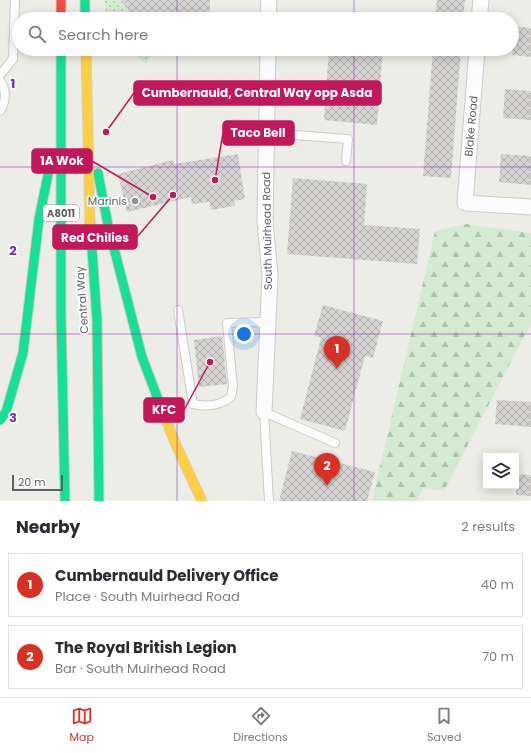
<!DOCTYPE html>
<html lang="en">
<head>
<meta charset="utf-8">
<style>
  :root { --surface:#fff; --page:#f2f2f3; --text:#2b2b33; --muted:#7c7c81; --line:#e1e1e2; --accent:#d93025 }
  body { margin:0; font-family:Poppins,sans-serif; background:var(--page); color:var(--text) }
  .controls { position:absolute; right:12px; bottom:12px; display:grid; overflow:hidden; border-radius:0px; box-shadow:0 2px 10px #0003 }
  .controls button { width:36px; height:36px; display:grid; place-items:center; padding:0; border:0; border-bottom:1px solid var(--line); background:var(--surface); color:var(--text); font:20px sans-serif }
  .scale { position:absolute; left:12px; bottom:10px; width:51px; box-sizing:border-box; padding-left:4px; border:2px solid #5c6166; border-top:0; font-size:11px; line-height:14px; white-space:nowrap; color:#5c6166; -webkit-text-stroke:3px #fff; paint-order:stroke }
  .you { position:absolute; left:244px; top:334px; width:14px; height:14px; margin:-10px; border:3px solid #fff; border-radius:50%; background:#1a73e8; box-shadow:0 0 0 6px #1a73e833 }
  .badge { display:grid; place-items:center; width:26px; height:26px; border-radius:50%; background:var(--accent); color:#fff; font-size:13px; font-weight:700 }
  .pin { position:absolute; translate:-50% -33px; filter:drop-shadow(0 1px 2px #0008) }
  .pin::after { content:''; position:absolute; top:21px; width:14px; height:12px; background:inherit; clip-path:polygon(0 0,100% 0,50% 100%) }
  .list { margin:0; padding:0; list-style:none }
  h2 { display:flex; justify-content:space-between; align-items:center; height:52px; margin:0; padding:0 16px; font-size:17px }
  h2 small { font-size:13px; font-weight:400; color:var(--muted) }
  .list li { display:grid; grid-template-columns:26px 1fr auto; gap:12px; align-items:center; box-sizing:border-box; height:64px; margin:0 8px 8px; padding:0 8px; border:1px solid var(--line); border-radius:0px }
  .list b { display:block; font-size:15px; white-space:nowrap }
  .list p { margin:0; font-size:13px; white-space:nowrap; color:var(--muted) }
  .list em { font-size:13px; font-style:normal; color:var(--muted) }
  .icon { flex:none; width:22px; height:22px; fill:none; stroke:currentColor; stroke-width:2; stroke-linecap:round; stroke-linejoin:round }
  .map { position:relative; flex:none; width:531px; height:501px; overflow:hidden }
  .search { position:absolute; background:var(--surface); box-shadow:0 2px 10px #0003; left:12px; right:12px; top:12px; height:44px; display:flex; align-items:center; gap:10px; box-sizing:border-box; padding:0 14px; border-radius:22px; color:var(--muted); font-size:15px }
  .sheet { height:196px; background:var(--surface) }
  nav { display:flex; justify-content:space-around; align-items:center; box-sizing:border-box; height:56px; border-top:1px solid var(--line); background:var(--surface); font-size:11px; color:var(--muted) }
  nav a { display:grid; justify-items:center; gap:2px }
  nav .on { color:var(--accent) }
  .map>svg:first-child { display:block }
</style>
</head>
<body>
<div class="map">
<svg width="531" height="501" viewBox="0 0 531 501">
  <defs>
    <pattern id="forest-firs" width="22" height="20" patternUnits="userSpaceOnUse"><rect width="22" height="20" fill="#d4ebd2"/><path d="M5 1l3.5 6h-7zM16 11l3.5 6h-7z" fill="#afc2ae"/></pattern>
    <pattern id="park-dots" width="8" height="8" patternUnits="userSpaceOnUse"><rect width="8" height="8" fill="#d4ebd2"/><path d="M2 2h.1M6 6h.1" fill="none" stroke="#afc2ae" stroke-width="1.8" stroke-linecap="round"/></pattern>
    <pattern id="building-cross-hatch" width="8" height="8" patternUnits="userSpaceOnUse"><rect width="8" height="8" fill="#d5d4d2"/><path d="M0 0l8 8M0 8l8-8" fill="none" stroke="#b0afae"/></pattern>
  </defs>
  <rect width="100%" height="100%" fill="#edede8"/>
  <!-- forest -->
  <path fill="url(#forest-firs)" d="M 466,224 L 531,233 L 531,323 L 444,491 L 423,488 L 417,501 L 372,501 L 435,231 Z"/>
  <!-- park -->
  <path fill="url(#park-dots)" d="M 104,0 L 125,0 L 136,19 L 107,19 Z
    M 128,49 L 155,49 L 146,64 Z"/>
  <!-- building -->
  <path fill="url(#building-cross-hatch)" d="M 121,0 L 210,0 L 210,19 L 136,19 Z
    M 437,0 L 465,0 L 463,19 L 435,19 Z
    M 512,26 L 531,28 L 531,57 L 512,55 Z
    M 329,49 L 383,49 L 377,125 L 324,120 Z
    M 433,49 L 461,49 L 451,178 L 423,176 Z
    M 505,89 L 531,91 L 531,120 L 503,118 Z
    M 238,154 L 245,199 L 234,201 L 235,206 L 211,210 L 210,202 L 192,204 L 191,197 L 127,212 L 118,174 L 173,160 L 174,164 Z
    M 501,154 L 531,156 L 531,185 L 499,182 Z
    M 293,178 L 367,184 L 364,225 L 420,229 L 417,264 L 287,254 Z
    M 323,305 L 383,321 L 373,358 L 365,356 L 345,431 L 300,419 L 321,338 L 314,336 Z
    M 222,336 L 227,384 L 199,387 L 194,340 Z
    M 497,400 L 531,402 L 531,427 L 495,424 Z
    M 292,451 L 375,472 L 367,501 L 279,501 Z
    M 516,474 L 531,475 L 531,496 L 516,495 Z"/>
  <g fill="none" stroke-linecap="round" stroke-linejoin="round">
    <!-- lane casing -->
    <g stroke="#cacbca" stroke-width="10">
      <path id="lane" d="M 0,75 L 13,59 L 15,0
        M 0,81 C 7,90 6,102 0,111
        M 267,133 L 348,139 L 346,161
        M 178,310 L 193,404 C 207,407 220,406 231,397 L 233,387 L 227,323 L 267,322
        M 269,501 L 264,412 L 335,443"/>
    </g>
    <!-- street casing -->
    <g stroke="#cacbca" stroke-width="17">
      <path id="street" d="M 268,19 L 269,0
        M 479,19 L 481,0
        M 477,49 L 465,203 L 531,207
        M 264,412 L 270,275 L 265,222 L 268,49"/>
    </g>
    <!-- fast casing -->
    <g stroke="#d7ceb4" stroke-width="11">
      <path id="fast" d="M 85,0 L 85,19
        M 61,49 L 61,315 L 65,501
        M 98,173 L 108,225 L 142,357 L 161,407
        M 90,222 L 97,320 L 99,501
        M 0,420 L 6,412 L 23,353 L 39,219 L 51,160"/>
    </g>
    <!-- slow casing -->
    <g stroke="#d7ceb4" stroke-width="11">
      <path id="slow" d="M 86,49 L 90,222
        M 161,407 L 176,445 L 202,501"/>
    </g>
    <!-- jam casing -->
    <g stroke="#d7ceb4" stroke-width="11">
      <path id="jam" d="M 61,0 L 61,19"/>
    </g>
    <!-- lane -->
    <use href="#lane" stroke="#fcfcfc" stroke-width="8"/>
    <!-- street -->
    <use href="#street" stroke="#fcfcfc" stroke-width="15"/>
    <!-- fast -->
    <use href="#fast" stroke="#16e098" stroke-width="9"/>
    <!-- slow -->
    <use href="#slow" stroke="#ffcf43" stroke-width="9"/>
    <!-- jam -->
    <use href="#jam" stroke="#f24e42" stroke-width="9"/>
  </g>
  <!-- grid -->
  <path fill="none" stroke="#7b2cbf" stroke-width="1" stroke-opacity="0.55" d="M 177,0 L 177,19M 354,0 L 354,19M 177,49 L 177,501M 354,49 L 354,501M 0,167 L 531,167M 0,334 L 531,334"/>
  <!-- markers -->
  <circle fill="#8f9294" stroke="#fff" stroke-width="1.5" cx="135" cy="201" r="4"/>
  <g text-anchor="middle" dominant-baseline="central" stroke-width="3.5" stroke-linejoin="round" paint-order="stroke">
    <!-- shield labels -->
    <rect fill="#fff" stroke="#8d9094" stroke-width="1" x="43" y="205" width="36" height="16" rx="3"/>
    <g font-size="10" font-weight="bold" fill="#5c6166">
      <text x="61" y="213">A8011</text>
    </g>
    <!-- street labels -->
    <g font-size="11" fill="#5c6166" stroke="#fff">
      <text transform="translate(471 126) rotate(-85)">Blake Road</text>
      <text transform="translate(267 231) rotate(-91)">South Muirhead Road</text>
      <text transform="translate(82 300) rotate(-94)">Central Way</text>
    </g>
    <!-- poi labels -->
    <g font-size="11" fill="#5c6166" stroke="#fff" text-anchor="end">
      <text x="127" y="201">Marinis</text>
    </g>
  </g>
  <g font-size="13" text-anchor="middle" font-weight="bold" fill="#7b2cbf" stroke="#fff" stroke-width="3.5" stroke-linejoin="round" paint-order="stroke">
    <text x="13" y="88">1</text>
    <text x="13" y="255">2</text>
    <text x="13" y="422">3</text>
  </g>
  <!-- callouts -->
  <path fill="none" stroke="#c2185b" stroke-width="1.5" d="M106 132L134 93M215 180L223 133M153 197L92 161M173 195L137 237M210 362L184 410"/>
  <g fill="#c2185b" stroke="#fff" stroke-width="1.5">
    <circle cx="106" cy="132" r="4"/>
    <circle cx="215" cy="180" r="4"/>
    <circle cx="153" cy="197" r="4"/>
    <circle cx="173" cy="195" r="4"/>
    <circle cx="210" cy="362" r="4"/>
  </g>
  <g fill="#c2185b" stroke="#c2185b" stroke-width="1.5">
    <rect x="134" y="81" width="247" height="24" rx="4"/>
    <rect x="223" y="121" width="71" height="24" rx="4"/>
    <rect x="32" y="149" width="60" height="24" rx="4"/>
    <rect x="53" y="225" width="84" height="24" rx="4"/>
    <rect x="144" y="398" width="40" height="24" rx="4"/>
  </g>
  <g font-size="12" text-anchor="middle" font-weight="bold" fill="#fff">
    <text x="257" y="97">Cumbernauld, Central Way opp Asda</text>
    <text x="258" y="137">Taco Bell</text>
    <text x="62" y="165">1A Wok</text>
    <text x="95" y="242">Red Chilies</text>
    <text x="164" y="414">KFC</text>
  </g>
</svg>
<div class="controls">
<button><svg class="icon" aria-label="layers" viewBox="0 0 24 24"><path d="M12 4l9 5-9 5-9-5zM3 14l9 5 9-5"/></svg></button>
</div>
<div class="scale">20 m</div>
<div class="you"></div>
<div class="pin badge" style="left:337px;top:369px">1</div>
<div class="pin badge" style="left:327px;top:486px">2</div>
<div class="search"><svg class="icon" aria-label="search" viewBox="0 0 24 24"><circle cx="10" cy="10" r="6"/><path d="M15 15l6 6"/></svg>Search here</div>
</div>
<section class="sheet">
<h2>Nearby<small>2 results</small></h2>
<ul class="list">
<li><span class="badge">1</span><div><b>Cumbernauld Delivery Office</b><p>Place · South Muirhead Road</p></div><em>40 m</em></li>
<li><span class="badge">2</span><div><b>The Royal British Legion</b><p>Bar · South Muirhead Road</p></div><em>70 m</em></li>
</ul>
</section>
<nav>
<a class="on"><svg class="icon" aria-label="map" viewBox="0 0 24 24"><path d="M3 6l6-2 6 2 6-2v14l-6 2-6-2-6 2zM9 4v14M15 6v14"/></svg>Map</a>
<a><svg class="icon" aria-label="directions" viewBox="0 0 24 24"><path d="M12 3l9 9-9 9-9-9zM9 14v-3h6M13 9l2 2-2 2"/></svg>Directions</a>
<a><svg class="icon" aria-label="saved" viewBox="0 0 24 24"><path d="M7 4h10v16l-5-4-5 4z"/></svg>Saved</a>
</nav>
</body>
</html>
